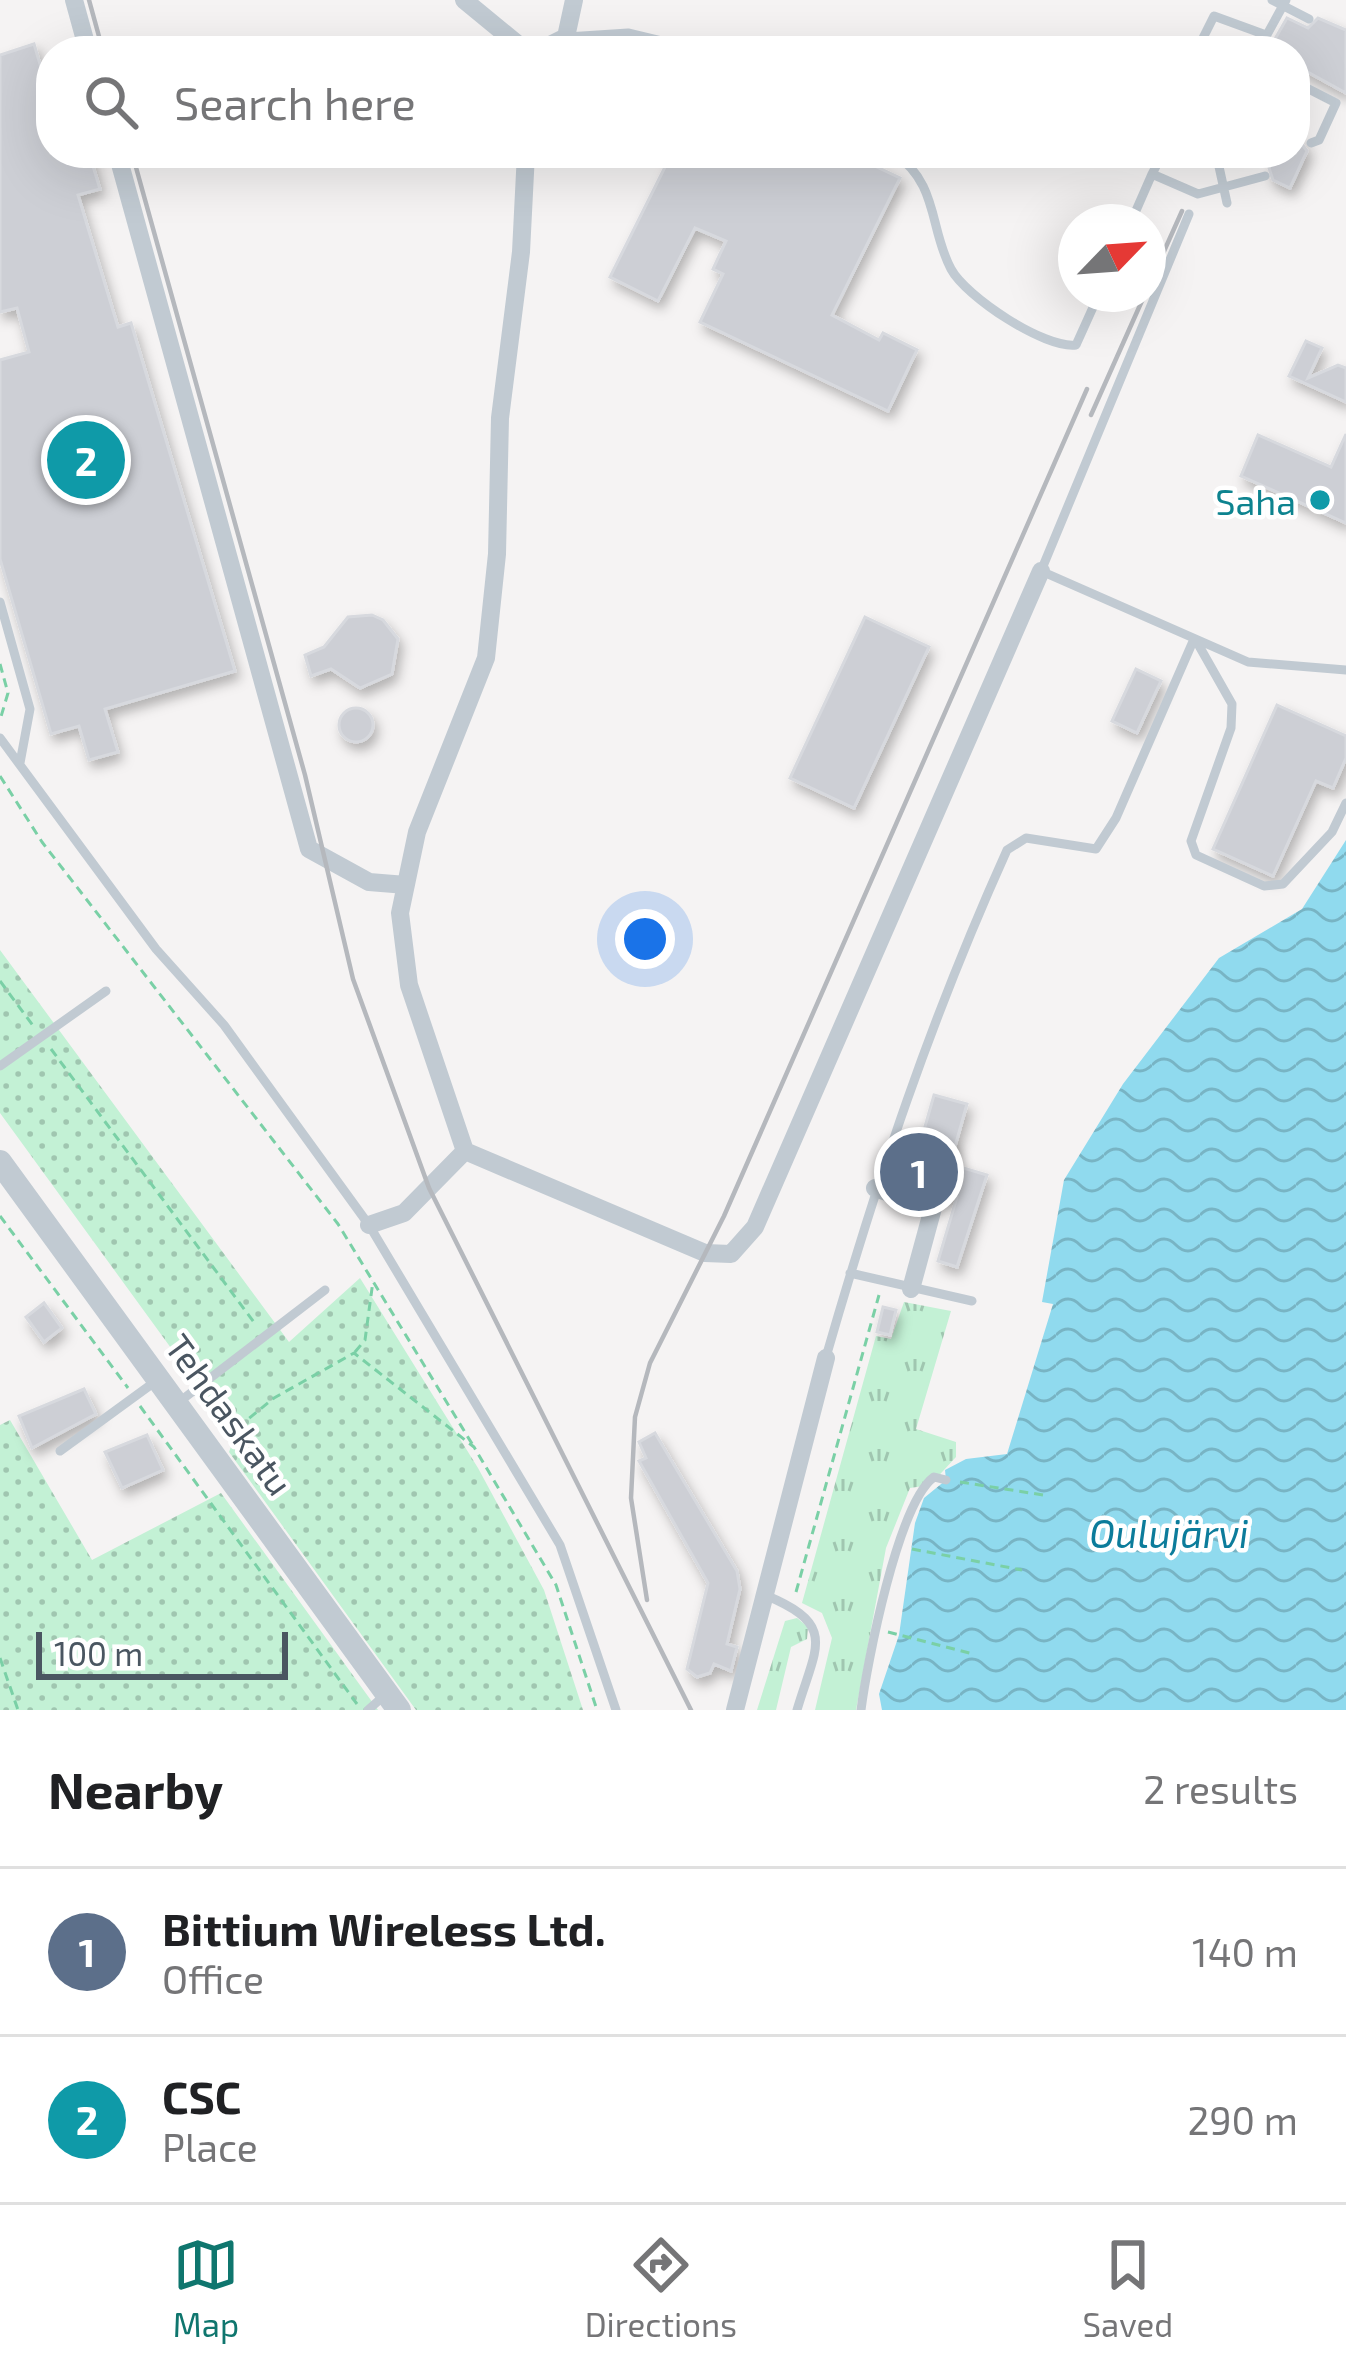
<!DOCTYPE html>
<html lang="en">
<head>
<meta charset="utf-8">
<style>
  :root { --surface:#fff; --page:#f6f6f6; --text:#202124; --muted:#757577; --line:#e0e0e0; --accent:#0f766e }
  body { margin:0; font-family:"Exo 2",sans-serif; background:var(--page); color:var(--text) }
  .compass { position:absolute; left:1058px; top:204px; width:108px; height:108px; border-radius:50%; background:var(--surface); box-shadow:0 12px 48px #0002; rotate:65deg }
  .scale { position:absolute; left:36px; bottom:30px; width:252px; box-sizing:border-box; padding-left:12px; border:6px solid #4a5661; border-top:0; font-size:33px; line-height:42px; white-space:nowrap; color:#4a5661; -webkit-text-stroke:9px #fff; paint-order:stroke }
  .you { position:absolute; left:645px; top:939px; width:42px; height:42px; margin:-30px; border:9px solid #fff; border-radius:50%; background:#1a73e8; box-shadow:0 0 0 18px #1a73e833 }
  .badge { display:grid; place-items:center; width:78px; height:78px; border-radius:50%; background:var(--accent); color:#fff; font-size:39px; font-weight:700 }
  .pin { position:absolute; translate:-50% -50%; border:6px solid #fff; box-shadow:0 3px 12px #0006 }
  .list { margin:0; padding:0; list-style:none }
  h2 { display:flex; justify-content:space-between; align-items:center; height:156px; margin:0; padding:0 48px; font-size:51px }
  h2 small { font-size:39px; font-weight:400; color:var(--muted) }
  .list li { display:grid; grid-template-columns:78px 1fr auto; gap:36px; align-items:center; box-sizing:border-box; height:168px; padding:0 48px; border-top:3px solid var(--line) }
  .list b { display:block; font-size:45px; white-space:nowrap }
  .list p { margin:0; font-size:39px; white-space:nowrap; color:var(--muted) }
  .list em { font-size:39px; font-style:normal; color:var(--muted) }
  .icon { flex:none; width:66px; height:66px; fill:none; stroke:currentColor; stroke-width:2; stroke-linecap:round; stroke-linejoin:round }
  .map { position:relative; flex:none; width:1346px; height:1710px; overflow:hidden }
  .search { position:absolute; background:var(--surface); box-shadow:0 12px 48px #0002; left:36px; right:36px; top:36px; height:132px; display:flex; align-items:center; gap:30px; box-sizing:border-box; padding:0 42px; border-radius:48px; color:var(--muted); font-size:45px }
  .sheet { height:492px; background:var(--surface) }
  nav { display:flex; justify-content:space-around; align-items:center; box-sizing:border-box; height:168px; border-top:3px solid var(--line); background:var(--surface); font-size:33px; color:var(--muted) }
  nav a { display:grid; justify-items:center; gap:6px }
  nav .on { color:var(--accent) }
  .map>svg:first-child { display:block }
</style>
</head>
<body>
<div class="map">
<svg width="1346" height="1710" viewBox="0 0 1346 1710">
  <defs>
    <pattern id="grass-tufts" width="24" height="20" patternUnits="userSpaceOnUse" patternTransform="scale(3)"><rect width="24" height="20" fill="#c3f1d5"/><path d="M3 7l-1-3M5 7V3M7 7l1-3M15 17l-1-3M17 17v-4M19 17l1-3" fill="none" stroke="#a0c6b0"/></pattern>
    <pattern id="park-dots" width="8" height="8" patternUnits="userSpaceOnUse" patternTransform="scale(3)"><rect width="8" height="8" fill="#c3f1d5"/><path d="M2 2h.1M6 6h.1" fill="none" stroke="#a0c6b0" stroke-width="1.8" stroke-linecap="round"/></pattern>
    <pattern id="water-waves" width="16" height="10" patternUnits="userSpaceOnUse" patternTransform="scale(3)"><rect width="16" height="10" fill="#90daee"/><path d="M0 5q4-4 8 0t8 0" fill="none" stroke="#78b4c4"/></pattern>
    <filter id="shadow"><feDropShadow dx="4" dy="7" stdDeviation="6" flood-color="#0004"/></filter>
  </defs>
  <rect width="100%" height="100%" fill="#f5f3f3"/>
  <!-- grass -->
  <path fill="url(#grass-tufts)" d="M 904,1302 L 951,1311 L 916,1429 L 956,1442 L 956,1457 L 930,1485 L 910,1488 L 886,1548 L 856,1710 L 815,1710 L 832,1638 L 822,1613 L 802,1603 L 876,1336 L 891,1339 Z
    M 797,1618 L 808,1627 L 807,1639 L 791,1647 L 776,1710 L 757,1710 L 785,1621 Z"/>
  <!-- park -->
  <path fill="url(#park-dots)" d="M 0,950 L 289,1342 L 360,1278 L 478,1468 L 544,1590 L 583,1710 L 416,1710 L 229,1452 L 235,1436 L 0,1113 Z
    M 10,1420 L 92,1560 L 221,1493 L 378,1710 L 0,1710 L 0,1425 Z"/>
  <!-- water -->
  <path fill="url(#water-waves)" d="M 1346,840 L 1346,1710 L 882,1710 L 879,1694 L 899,1635 L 915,1523 L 924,1498 L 946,1480 L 945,1470 L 966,1459 L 1007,1454 L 1053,1304 L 1042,1302 L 1064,1180 L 1123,1084 L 1219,958 L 1302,909 Z"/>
  <!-- building -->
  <path fill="#cdcfd5" stroke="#d7d9de" stroke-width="3" filter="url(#shadow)" d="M 1287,18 L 1308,28 L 1318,18 L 1346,30 L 1346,93 L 1295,65 L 1295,51 L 1271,46 Z
    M 34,44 L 51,101 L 51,153 L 89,153 L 100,189 L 78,195 L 118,327 L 131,323 L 235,671 L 105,709 L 118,752 L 89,760 L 79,726 L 51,734 L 0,559 L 0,360 L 29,352 L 17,308 L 0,312 L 0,55 Z
    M 1295,135 L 1307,151 L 1290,188 L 1273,180 L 1269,168 L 1275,153 L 1295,153 Z
    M 672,153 L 847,153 L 900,178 L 832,315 L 879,340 L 883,333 L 917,350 L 888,411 L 700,322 L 723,274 L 713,269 L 726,241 L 695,228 L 658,301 L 610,277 Z
    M 1306,341 L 1322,348 L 1308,378 L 1338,365 L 1346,368 L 1346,402 L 1289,376 Z
    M 1346,434 L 1346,523 L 1241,476 L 1258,435 L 1331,467 Z
    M 372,615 L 383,620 L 398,639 L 392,674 L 360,688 L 331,669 L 311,676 L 305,655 L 324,647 L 348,617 Z
    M 865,617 L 929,647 L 854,808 L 790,778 Z
    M 1136,669 L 1161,681 L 1137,733 L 1112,721 Z
    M 1277,705 L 1346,736 L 1346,758 L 1333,788 L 1316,781 L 1273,876 L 1213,849 Z
    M339 725a17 17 0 1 1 34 0a17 17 0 1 1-34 0Z
    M 934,1095 L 967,1104 L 950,1164 L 987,1175 L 957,1267 L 938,1261 L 957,1197 L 910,1179 Z
    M 44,1303 L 62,1328 L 44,1342 L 26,1317 Z
    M 883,1307 L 896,1310 L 890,1335 L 877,1332 Z
    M 84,1389 L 96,1414 L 32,1448 L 19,1416 Z
    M 655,1433 L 737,1571 L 740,1589 L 727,1644 L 737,1647 L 731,1671 L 714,1664 L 710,1673 L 697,1677 L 687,1669 L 708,1583 L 639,1461 L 646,1458 L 639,1442 Z
    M 147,1435 L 163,1470 L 122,1488 L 105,1452 Z"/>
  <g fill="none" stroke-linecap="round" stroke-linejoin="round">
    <!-- path -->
    <path stroke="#7ad0a6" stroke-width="3" stroke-dasharray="9 6" stroke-linecap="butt" d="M 0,664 L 8,693 L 0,720
      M 0,776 L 42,842 L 338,1224 L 474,1447
      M 0,981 L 34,1027
      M 51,1049 L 256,1325
      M 0,1216 L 128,1388
      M 355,1352 L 365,1340 L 373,1281
      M 140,1406 L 357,1704
      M 226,1437 L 274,1398 L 354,1353 L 474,1447 L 556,1585 L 597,1710
      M 960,1482 L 1043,1495
      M 912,1549 L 1022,1570
      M 796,1592 L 879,1295
      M 888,1632 L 973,1654
      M 0,1658 L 18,1710"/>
    <!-- service -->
    <path stroke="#c1cad2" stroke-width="9" d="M 1272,0 L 1309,19
      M 567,37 L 628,33 L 703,51
      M 1200,44 L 1214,16 L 1266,35
      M 1258,51 L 1286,0
      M 1295,82 L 1336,103 L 1319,140 L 1311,143
      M 894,153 C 939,184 929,228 951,269 C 966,297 1045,349 1076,345 L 1099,294
      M 1216,153 L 1227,203
      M 1152,174 L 1163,153
      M 1189,214 L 1041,571 L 1248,662 L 1346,670
      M 1131,222 L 1152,174 L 1198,194 L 1265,176
      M 0,602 L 30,709 L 20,763
      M 1198,644 L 1232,704 L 1231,728 L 1191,841 L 1196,855 L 1264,886 L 1283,884 L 1332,832 L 1346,803
      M 0,738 L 156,949 L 224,1025 L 369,1225 L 560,1545 L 616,1710
      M 0,1066 L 106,991
      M 850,1273 L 972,1301
      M 826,1357 C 878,1177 930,1021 1007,850 L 1026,838 L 1096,849 L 1116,818 L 1194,639
      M 179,1402 L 325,1290
      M 60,1451 L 156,1381
      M 765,1595 C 838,1625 816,1646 797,1710
      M 368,1710 L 386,1694
      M 861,1710 C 867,1663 898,1503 934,1477 L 946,1480"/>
    <!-- minor -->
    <path stroke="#c1cad2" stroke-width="18" d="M 74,0 L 88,51
      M 464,0 L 526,51
      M 538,51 L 566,37 L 574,0
      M 117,153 L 309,849 L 369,882 L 406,885
      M 465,1151 L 409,985 L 400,913 L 417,832 L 486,658 L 497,554 L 500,418 L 521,252 L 526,153
      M 875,1188 L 933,1208 L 911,1289
      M 369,1225 L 404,1213 L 465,1151 L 705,1253 L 731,1254 L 755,1227 L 1041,571
      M 735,1710 L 826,1358"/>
    <!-- tertiary -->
    <path stroke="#c1cad2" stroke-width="24" d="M 0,1162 L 399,1710"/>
    <!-- rail -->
    <path stroke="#b5b8bd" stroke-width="4.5" d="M 89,0 L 103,51
      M 132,153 L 305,775 L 353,979 L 429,1188 L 691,1710
      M 1148,287 L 1182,211
      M 1091,415 L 1145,294
      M 647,1600 L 631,1498 L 635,1417 L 650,1363 L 724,1216 L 1087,389"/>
  </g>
  <!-- markers -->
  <circle fill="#0f9aa8" stroke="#fff" stroke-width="4.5" cx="1320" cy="500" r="12"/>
  <g text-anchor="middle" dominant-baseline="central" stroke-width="9" stroke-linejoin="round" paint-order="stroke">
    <!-- culture labels -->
    <g font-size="36" fill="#0d838f" stroke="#fff" text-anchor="end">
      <text x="1296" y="500">Saha</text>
    </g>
    <!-- street labels -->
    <g font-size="36" fill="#4a5661" stroke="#fff">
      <text transform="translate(230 1414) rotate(54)">Tehdaskatu</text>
    </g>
    <!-- water labels -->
    <g font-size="39" font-style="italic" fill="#0c7c9b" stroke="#fff">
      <text x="1169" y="1532">Oulujärvi</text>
    </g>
  </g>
</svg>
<svg class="compass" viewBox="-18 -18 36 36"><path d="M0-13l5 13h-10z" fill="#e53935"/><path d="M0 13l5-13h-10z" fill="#757577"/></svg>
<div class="scale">100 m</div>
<div class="you"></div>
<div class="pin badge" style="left:919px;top:1172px;background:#5c6f8a">1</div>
<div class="pin badge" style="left:86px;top:460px;background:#0f9aa8">2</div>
<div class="search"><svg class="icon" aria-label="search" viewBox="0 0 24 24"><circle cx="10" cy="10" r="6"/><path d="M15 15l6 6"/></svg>Search here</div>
</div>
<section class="sheet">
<h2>Nearby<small>2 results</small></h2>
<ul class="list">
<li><span class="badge" style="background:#5c6f8a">1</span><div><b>Bittium Wireless Ltd.</b><p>Office</p></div><em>140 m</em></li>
<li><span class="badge" style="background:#0f9aa8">2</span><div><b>CSC</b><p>Place</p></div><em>290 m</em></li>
</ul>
</section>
<nav>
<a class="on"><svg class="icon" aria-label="map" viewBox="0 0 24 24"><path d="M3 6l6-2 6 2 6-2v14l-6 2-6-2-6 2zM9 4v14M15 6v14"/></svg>Map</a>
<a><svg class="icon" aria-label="directions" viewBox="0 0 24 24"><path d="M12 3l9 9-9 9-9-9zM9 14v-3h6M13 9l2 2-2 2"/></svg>Directions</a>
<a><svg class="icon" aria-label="saved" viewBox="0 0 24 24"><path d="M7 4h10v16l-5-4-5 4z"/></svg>Saved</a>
</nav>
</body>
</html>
